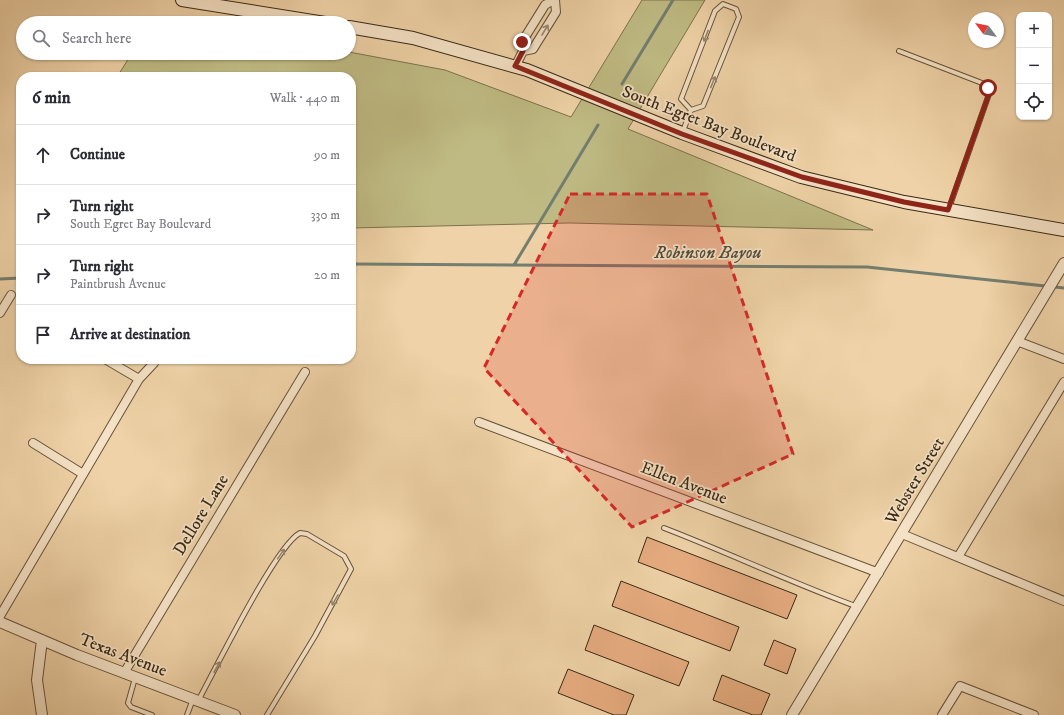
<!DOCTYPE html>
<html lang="en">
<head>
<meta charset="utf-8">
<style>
  :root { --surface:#fff; --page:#f2f2f3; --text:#2b2b33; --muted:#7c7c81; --line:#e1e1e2 }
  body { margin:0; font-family:"IM FELL DW Pica",serif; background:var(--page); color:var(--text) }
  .controls { position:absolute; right:12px; top:12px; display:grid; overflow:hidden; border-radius:8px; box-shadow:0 1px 3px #0004 }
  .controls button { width:36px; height:36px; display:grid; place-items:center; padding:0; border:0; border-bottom:1px solid var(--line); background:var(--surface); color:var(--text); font:20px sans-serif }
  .compass { position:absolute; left:968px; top:12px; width:36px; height:36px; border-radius:50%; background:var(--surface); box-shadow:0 1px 3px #0004; rotate:302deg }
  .stop { position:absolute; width:12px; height:12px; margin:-9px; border:3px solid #8f2418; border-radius:50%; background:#fff }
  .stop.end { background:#8f2418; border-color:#fff; box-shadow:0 1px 4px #0008 }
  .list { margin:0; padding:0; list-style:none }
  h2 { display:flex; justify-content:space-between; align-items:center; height:52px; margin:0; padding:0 16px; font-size:17px }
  h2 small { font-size:13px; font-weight:400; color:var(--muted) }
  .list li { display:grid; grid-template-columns:26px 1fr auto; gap:12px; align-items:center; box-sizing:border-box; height:60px; padding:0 16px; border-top:1px solid var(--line) }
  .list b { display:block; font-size:15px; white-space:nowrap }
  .list p { margin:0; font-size:13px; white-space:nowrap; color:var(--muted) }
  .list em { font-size:13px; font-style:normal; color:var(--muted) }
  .icon { flex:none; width:22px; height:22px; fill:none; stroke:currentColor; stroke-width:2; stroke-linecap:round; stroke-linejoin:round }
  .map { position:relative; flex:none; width:1064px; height:715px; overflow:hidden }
  .search { position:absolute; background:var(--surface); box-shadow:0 1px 3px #0004; left:16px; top:16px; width:340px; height:44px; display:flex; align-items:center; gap:10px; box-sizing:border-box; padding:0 14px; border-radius:22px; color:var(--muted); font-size:15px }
  .panel { position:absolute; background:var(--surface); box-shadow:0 1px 3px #0004; left:16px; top:72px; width:340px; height:292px; border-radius:16px }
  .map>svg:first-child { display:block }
</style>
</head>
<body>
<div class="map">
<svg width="1064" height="715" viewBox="0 0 1064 715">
  <rect width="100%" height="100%" fill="#efd2a7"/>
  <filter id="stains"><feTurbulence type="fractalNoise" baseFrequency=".005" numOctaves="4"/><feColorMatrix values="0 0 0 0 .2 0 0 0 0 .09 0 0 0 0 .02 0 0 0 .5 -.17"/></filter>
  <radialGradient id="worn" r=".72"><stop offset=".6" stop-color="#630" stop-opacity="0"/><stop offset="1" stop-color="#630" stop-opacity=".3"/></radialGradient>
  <!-- green -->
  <path fill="#bfba83" stroke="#7c724c" d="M 642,0 L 705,0 L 628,129 L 873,230 L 569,223 L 351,228 L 351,77 L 117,77 L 132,53 L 349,52 L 445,70 L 571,117 Z"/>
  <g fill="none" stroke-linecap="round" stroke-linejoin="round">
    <!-- stream -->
    <path stroke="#737e70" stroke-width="3" d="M 622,84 L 673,0
      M 351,264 L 867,267 L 1064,288
      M 514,265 L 598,125
      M 0,279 L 21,278"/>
  </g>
  <!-- building -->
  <path fill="#e6ac80" stroke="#392915" d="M 647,537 L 797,595 L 787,619 L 638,562 Z
    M 621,581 L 739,627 L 730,651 L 612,606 Z
    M 594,625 L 689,662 L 679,686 L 585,650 Z
    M 774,640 L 796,649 L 787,674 L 764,665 Z
    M 568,669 L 634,695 L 626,715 L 614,715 L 558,693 Z
    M 722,675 L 770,694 L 761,715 L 753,715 L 713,700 Z"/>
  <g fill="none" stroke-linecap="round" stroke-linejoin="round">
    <!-- service casing -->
    <g stroke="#66533a" stroke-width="6">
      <path id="service" d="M 899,51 L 982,83 L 988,88 L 989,94 L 949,208
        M 683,131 L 691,110 L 703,106 L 739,17 L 736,9 L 723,4 L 715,11 L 681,99 L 691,110
        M 664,528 C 729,553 792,583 858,607
        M 135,678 L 128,703 L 131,707 L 152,715
        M 198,701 C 215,670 276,545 300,533 L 307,534 L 344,556 L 351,569 L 315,636 L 267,715
        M 187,715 L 193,699"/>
    </g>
    <!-- minor casing -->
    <g stroke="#66533a" stroke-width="10">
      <path id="minor" d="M 523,51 L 533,49 L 556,12 L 555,0
        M 515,67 L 523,51 L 522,42 L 545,5 L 553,0
        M 0,313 L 11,295
        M 1017,341 L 1064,359
        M 105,359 L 139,379
        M 479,422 L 879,573
        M 33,443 L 83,474
        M 902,534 L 1064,601
        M 958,557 L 1064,382
        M 0,616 L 139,379 L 154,363
        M 124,673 L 305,372
        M 942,715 L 960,686 L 1034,715"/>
    </g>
    <!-- tertiary casing -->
    <g stroke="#66533a" stroke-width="12">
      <path id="tertiary" d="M 0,622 L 77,655 L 235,715
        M 42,715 L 37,680 L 42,640
        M 792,715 L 1064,263"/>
    </g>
    <!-- secondary casing -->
    <g stroke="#392915" stroke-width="14">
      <path id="secondary" d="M 182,0 L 325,23
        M 349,27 L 413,38 L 527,70 L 682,133 L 801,177 L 904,202 L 1064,230"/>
    </g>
    <!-- service -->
    <use href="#service" stroke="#f5e2c6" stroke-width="4"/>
    <!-- minor -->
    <use href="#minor" stroke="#f5e2c6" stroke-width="8"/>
    <!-- tertiary -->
    <use href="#tertiary" stroke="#f5e2c6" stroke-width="10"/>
    <!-- secondary -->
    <use href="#secondary" stroke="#f5e2c6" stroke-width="12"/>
  </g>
  <!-- one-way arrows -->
  <defs><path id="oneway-shaft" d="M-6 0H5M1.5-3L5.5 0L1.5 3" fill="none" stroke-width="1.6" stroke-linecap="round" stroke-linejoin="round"/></defs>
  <g stroke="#97866e">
    <use href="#oneway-shaft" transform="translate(545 30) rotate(-59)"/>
    <use href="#oneway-shaft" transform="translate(706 36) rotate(111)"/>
    <use href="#oneway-shaft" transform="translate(713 82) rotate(-68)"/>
    <use href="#oneway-shaft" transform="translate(281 554) rotate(-55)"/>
    <use href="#oneway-shaft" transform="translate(335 600) rotate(120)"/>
    <use href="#oneway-shaft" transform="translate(217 667) rotate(-61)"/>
  </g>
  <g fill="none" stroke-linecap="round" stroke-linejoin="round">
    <!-- route -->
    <path stroke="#8f2418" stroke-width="5" d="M 522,42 L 523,51 L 515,66 L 682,134 L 802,177 L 904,202 L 948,210 L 989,94 L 988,88"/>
  </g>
  <!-- marked area -->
  <path fill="#d62828" fill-opacity="0.2" stroke="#d62828" stroke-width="3" stroke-dasharray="8 5" stroke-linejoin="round" d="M 570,194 L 707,194 L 793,454 L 632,527 L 484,368 Z"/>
  <g text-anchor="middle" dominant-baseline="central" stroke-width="3.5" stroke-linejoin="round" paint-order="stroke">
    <!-- street labels -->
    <g font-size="17" fill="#392915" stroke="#f5e2c6">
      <text transform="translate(709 124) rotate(21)">South Egret Bay Boulevard</text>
      <text transform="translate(915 481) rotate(-59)">Webster Street</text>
      <text transform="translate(684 483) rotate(21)">Ellen Avenue</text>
      <text transform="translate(201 515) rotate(-59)">Dellore Lane</text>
      <text transform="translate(123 655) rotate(21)">Texas Avenue</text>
    </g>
    <!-- water labels -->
    <g font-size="18" font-style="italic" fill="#514c3b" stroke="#f5e2c6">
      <text x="708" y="253">Robinson Bayou</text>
    </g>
  </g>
  <rect width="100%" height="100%" filter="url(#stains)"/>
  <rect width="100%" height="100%" fill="url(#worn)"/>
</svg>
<div class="controls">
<button>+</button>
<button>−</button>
<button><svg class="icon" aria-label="locate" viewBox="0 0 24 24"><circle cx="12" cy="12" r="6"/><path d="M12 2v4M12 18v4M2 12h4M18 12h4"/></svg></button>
</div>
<svg class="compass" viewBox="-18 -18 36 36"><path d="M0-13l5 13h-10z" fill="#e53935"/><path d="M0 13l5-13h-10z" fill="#7c7c81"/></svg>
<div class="stop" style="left:988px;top:88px"></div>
<div class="stop end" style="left:522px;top:42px"></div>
<div class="search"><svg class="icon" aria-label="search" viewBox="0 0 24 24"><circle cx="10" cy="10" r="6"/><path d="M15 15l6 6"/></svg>Search here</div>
<section class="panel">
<h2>6 min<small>Walk · 440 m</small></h2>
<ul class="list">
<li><svg class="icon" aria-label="ahead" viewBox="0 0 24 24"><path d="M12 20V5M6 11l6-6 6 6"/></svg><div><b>Continue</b></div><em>90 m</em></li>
<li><svg class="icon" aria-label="right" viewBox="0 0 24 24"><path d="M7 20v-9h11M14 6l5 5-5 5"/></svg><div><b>Turn right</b><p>South Egret Bay Boulevard</p></div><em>330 m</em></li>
<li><svg class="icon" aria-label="right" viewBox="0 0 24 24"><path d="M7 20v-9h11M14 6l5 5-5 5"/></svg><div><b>Turn right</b><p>Paintbrush Avenue</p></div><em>20 m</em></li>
<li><svg class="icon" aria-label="arrive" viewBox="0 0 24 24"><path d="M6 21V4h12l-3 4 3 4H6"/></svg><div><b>Arrive at destination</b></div></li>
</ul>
</section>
</div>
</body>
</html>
